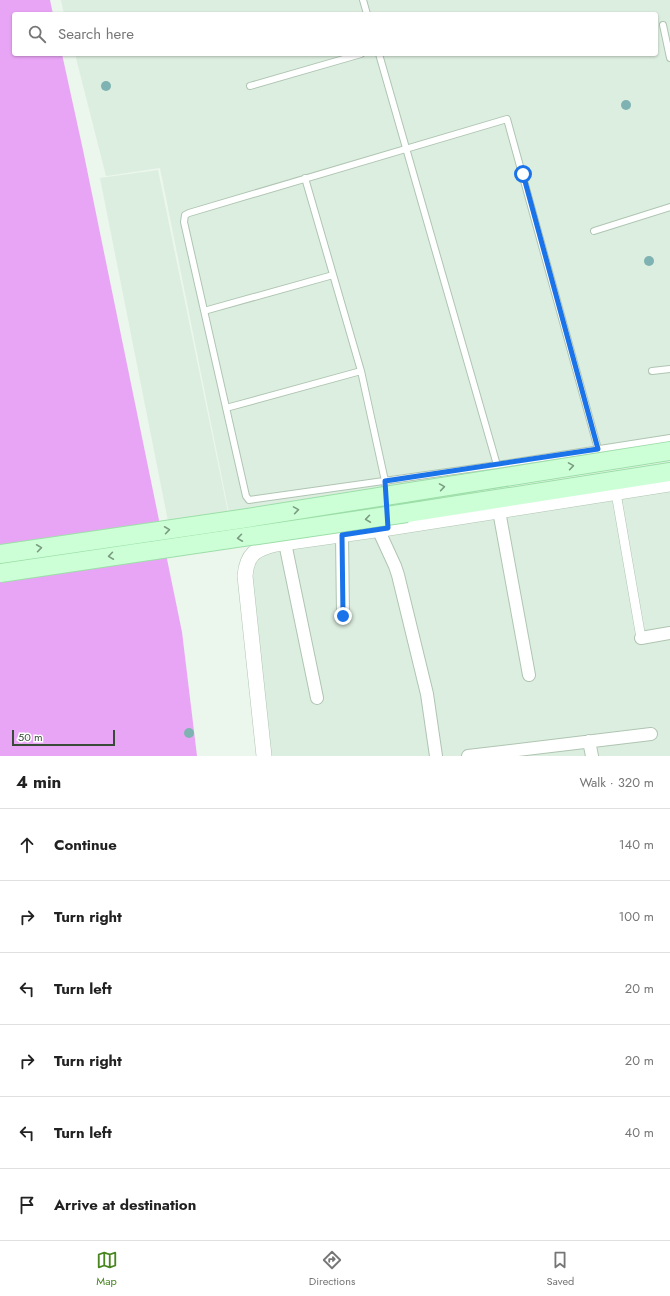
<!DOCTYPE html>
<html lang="en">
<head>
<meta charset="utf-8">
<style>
  :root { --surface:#fff; --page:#f6f6f6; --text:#222; --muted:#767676; --line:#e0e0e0; --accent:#48851e }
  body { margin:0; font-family:Jost,sans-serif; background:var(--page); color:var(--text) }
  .scale { position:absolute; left:12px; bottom:10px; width:103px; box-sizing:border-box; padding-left:4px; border:2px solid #384b39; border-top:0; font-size:11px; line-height:14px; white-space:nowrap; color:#384b39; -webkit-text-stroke:3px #fff; paint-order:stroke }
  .stop { position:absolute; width:12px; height:12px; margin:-9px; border:3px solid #1a73e8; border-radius:50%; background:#fff }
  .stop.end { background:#1a73e8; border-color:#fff; box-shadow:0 1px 4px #0008 }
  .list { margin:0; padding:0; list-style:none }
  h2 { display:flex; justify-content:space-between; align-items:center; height:52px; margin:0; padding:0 16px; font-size:17px }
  h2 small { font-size:13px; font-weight:400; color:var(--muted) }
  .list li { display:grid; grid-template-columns:26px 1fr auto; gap:12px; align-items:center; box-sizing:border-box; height:72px; padding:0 16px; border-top:1px solid var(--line) }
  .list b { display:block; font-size:15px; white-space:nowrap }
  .list em { font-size:13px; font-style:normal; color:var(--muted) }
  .icon { flex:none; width:22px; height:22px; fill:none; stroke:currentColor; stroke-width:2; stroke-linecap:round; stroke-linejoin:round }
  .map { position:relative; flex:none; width:670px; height:756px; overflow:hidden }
  .search { position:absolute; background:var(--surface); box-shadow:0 1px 3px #0004; left:12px; right:12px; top:12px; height:44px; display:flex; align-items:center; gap:10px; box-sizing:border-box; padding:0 14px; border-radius:4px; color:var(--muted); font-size:15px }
  .sheet { height:484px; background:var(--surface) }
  nav { display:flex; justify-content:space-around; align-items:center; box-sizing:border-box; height:56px; border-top:1px solid var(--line); background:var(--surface); font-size:11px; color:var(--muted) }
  nav a { display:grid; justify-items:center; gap:2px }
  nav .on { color:var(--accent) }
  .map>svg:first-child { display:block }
</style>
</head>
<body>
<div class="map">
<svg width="670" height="756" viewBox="0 0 670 756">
  <rect width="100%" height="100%" fill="#ebf6ec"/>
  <!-- residential -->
  <path fill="#dceedf" d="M 61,0 L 670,0 L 670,446 L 229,513 L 160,168 L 106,176 L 75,54 L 656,54 L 656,14 L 64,14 Z
    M 158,170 L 228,513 L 168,521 L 100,178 Z
    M 670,483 L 670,756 L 270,756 L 250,573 L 253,562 L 263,553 Z"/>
  <!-- water -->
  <path fill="#e9a5f5" d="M 0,0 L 50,0 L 53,14 L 14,14 L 14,54 L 62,54 L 83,150 L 182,632 L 197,756 L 0,756 Z"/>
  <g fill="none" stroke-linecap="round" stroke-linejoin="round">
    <!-- service casing -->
    <g stroke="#afc5b2" stroke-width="8">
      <path id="service" d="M 363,0 L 367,14
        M 663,25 L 670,58
        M 379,54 L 497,465
        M 250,86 L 361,54
        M 305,178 L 361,371 L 385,481 L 388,514
        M 594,231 L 670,207
        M 204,311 L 333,275
        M 652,371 L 670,369
        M 226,408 L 361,371
        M 598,449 L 507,119 L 189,213 L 185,215 L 184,222 L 246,496 L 249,500 L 497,465 L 670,438"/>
    </g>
    <!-- pedestrian casing -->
    <g stroke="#afc5b2" stroke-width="10">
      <path id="pedestrian" d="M 616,493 L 641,638"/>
    </g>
    <!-- minor casing -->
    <g stroke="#afc5b2" stroke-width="14">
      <path id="minor" d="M 499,511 L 529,675
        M 378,529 L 395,566 L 398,575 L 427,694 L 436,756
        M 342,535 L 343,615
        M 285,543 L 317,698
        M 641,638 L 670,633
        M 589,741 L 592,756
        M 468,756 L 651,734"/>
    </g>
    <!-- tertiary casing -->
    <g stroke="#afc5b2" stroke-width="16">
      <path id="tertiary" d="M 264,756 L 245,576 C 247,554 255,549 276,544 L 389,528 L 670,484"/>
    </g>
    <!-- secondary casing -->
    <g stroke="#9cdea8" stroke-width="20">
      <path id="secondary" d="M 404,493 L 670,451
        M 407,513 L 670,472"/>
    </g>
    <!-- service -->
    <use href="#service" stroke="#fff" stroke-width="6"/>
    <!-- pedestrian -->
    <use href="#pedestrian" stroke="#fff" stroke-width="9"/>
    <!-- minor -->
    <use href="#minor" stroke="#fff" stroke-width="12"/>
    <!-- tertiary -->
    <use href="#tertiary" stroke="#fff" stroke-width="15"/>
    <!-- secondary -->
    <use href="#secondary" stroke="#ccffd6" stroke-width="18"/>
    <!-- secondary-bridge casing -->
    <g stroke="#9cdea8" stroke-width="20" stroke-linecap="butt">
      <path id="secondary-bridge" d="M 0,554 L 241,519 L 404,493
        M 0,573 L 407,513"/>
    </g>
    <!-- secondary-bridge -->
    <use href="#secondary-bridge" stroke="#ccffd6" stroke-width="18"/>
  </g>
  <!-- trees -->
  <g fill="#7fb2b2">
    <circle cx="106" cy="86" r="5"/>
    <circle cx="626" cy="105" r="5"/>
    <circle cx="649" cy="261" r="5"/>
    <circle cx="189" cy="733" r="5"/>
  </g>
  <!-- one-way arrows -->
  <defs><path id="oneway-chevron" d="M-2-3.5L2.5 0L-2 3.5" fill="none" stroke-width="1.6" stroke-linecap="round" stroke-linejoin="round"/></defs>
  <g stroke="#7b9c80">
    <use href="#oneway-chevron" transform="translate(571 466) rotate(-9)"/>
    <use href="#oneway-chevron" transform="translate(442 487) rotate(-9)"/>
    <use href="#oneway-chevron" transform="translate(296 510) rotate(-9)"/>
    <use href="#oneway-chevron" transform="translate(368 519) rotate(172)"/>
    <use href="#oneway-chevron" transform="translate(167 530) rotate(-8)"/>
    <use href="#oneway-chevron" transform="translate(240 538) rotate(172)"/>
    <use href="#oneway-chevron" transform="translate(39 548) rotate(-8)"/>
    <use href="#oneway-chevron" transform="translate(111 556) rotate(172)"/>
  </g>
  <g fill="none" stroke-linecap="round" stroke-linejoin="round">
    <!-- route -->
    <path stroke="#1a73e8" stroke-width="5" d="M 343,616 L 342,535 L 388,528 L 385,481 L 598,449 L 523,174"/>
  </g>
</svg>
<div class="scale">50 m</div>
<div class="stop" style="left:523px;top:174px"></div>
<div class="stop end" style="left:343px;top:616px"></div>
<div class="search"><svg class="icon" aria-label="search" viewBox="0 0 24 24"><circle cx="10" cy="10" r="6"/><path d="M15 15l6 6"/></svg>Search here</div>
</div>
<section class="sheet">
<h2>4 min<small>Walk · 320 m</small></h2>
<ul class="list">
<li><svg class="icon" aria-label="ahead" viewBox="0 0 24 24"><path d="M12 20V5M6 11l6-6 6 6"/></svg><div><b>Continue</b></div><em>140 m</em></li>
<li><svg class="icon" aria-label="right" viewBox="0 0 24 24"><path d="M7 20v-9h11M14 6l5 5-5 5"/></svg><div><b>Turn right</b></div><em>100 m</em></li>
<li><svg class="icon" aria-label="left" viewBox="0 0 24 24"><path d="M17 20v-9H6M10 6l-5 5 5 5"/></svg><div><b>Turn left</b></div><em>20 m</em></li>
<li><svg class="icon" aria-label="right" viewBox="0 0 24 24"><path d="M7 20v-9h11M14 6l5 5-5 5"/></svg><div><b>Turn right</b></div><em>20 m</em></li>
<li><svg class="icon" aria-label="left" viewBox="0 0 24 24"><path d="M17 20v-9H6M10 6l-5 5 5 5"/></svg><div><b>Turn left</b></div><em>40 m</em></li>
<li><svg class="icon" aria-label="arrive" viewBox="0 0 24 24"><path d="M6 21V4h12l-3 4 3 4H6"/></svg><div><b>Arrive at destination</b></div></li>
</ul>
</section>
<nav>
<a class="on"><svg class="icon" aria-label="map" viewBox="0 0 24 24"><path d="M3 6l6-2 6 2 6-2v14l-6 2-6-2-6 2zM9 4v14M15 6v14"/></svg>Map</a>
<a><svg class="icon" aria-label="directions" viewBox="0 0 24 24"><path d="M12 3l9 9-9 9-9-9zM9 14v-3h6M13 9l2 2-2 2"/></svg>Directions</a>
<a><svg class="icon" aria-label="saved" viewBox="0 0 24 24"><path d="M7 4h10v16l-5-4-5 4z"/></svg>Saved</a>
</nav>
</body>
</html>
